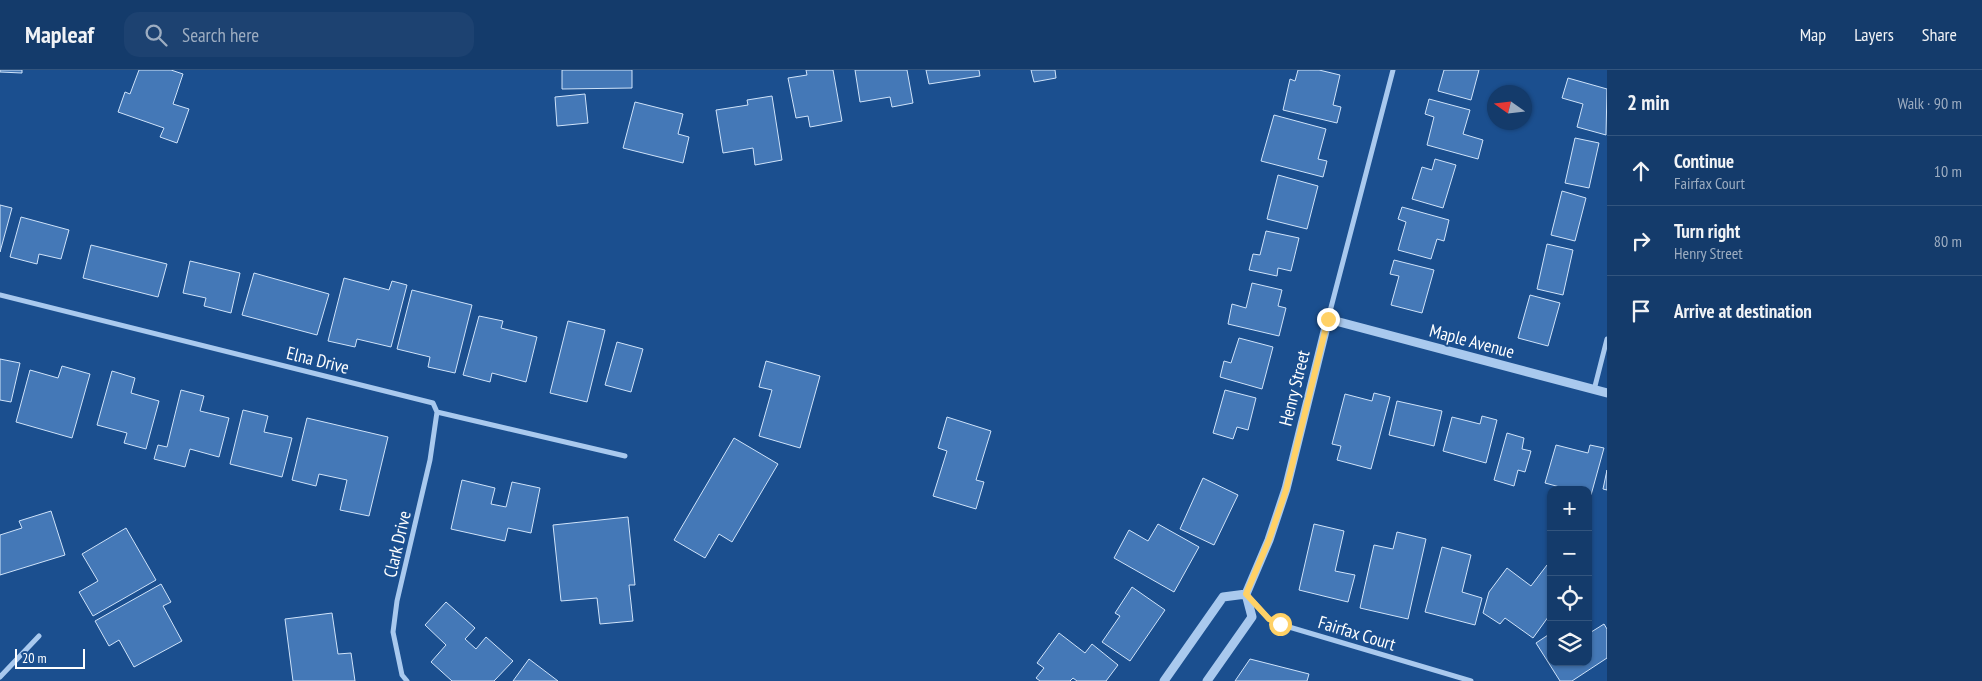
<!DOCTYPE html>
<html lang="en">
<head>
<meta charset="utf-8">
<style>
  :root { --surface:#143b6b; --page:#1d4271; --text:#f1f3f6; --muted:#9dadc1; --line:#33557e }
  body { margin:0; font-family:"PT Sans Narrow",sans-serif; background:var(--page); color:var(--text) }
  .controls { position:absolute; right:15px; bottom:15px; display:grid; overflow:hidden; border-radius:10px; box-shadow:0 1px 4px #0004 }
  .controls button { width:45px; height:45px; display:grid; place-items:center; padding:0; border:0; border-bottom:1px solid var(--line); background:var(--surface); color:var(--text); font:25px sans-serif }
  .compass { position:absolute; left:1487px; top:15px; width:45px; height:45px; border-radius:50%; background:var(--surface); box-shadow:0 1px 4px #0004; rotate:284deg }
  .scale { position:absolute; left:15px; bottom:12px; width:70px; box-sizing:border-box; padding-left:5px; border:2px solid #fff; border-top:0; font-size:14px; line-height:18px; white-space:nowrap; color:#fff; -webkit-text-stroke:4px #1b4f8f; paint-order:stroke }
  .stop { position:absolute; width:15px; height:15px; margin:-11px; border:4px solid #ffd166; border-radius:50%; background:#fff }
  .stop.end { background:#ffd166; border-color:#fff; box-shadow:0 1px 5px #0008 }
  .list { margin:0; padding:0; list-style:none }
  h2 { display:flex; justify-content:space-between; align-items:center; height:65px; margin:0; padding:0 20px; font-size:21px }
  h2 small { font-size:16px; font-weight:400; color:var(--muted) }
  .list li { display:grid; grid-template-columns:32px 1fr auto; gap:15px; align-items:center; box-sizing:border-box; height:70px; padding:0 20px; border-top:1px solid var(--line) }
  .list b { display:block; font-size:19px; white-space:nowrap }
  .list p { margin:0; font-size:16px; white-space:nowrap; color:var(--muted) }
  .list em { font-size:16px; font-style:normal; color:var(--muted) }
  .icon { flex:none; width:28px; height:28px; fill:none; stroke:currentColor; stroke-width:2; stroke-linecap:round; stroke-linejoin:round }
  .map { position:relative; flex:none; width:1607px; height:611px; overflow:hidden }
  header { display:flex; align-items:center; gap:30px; box-sizing:border-box; height:70px; padding:0 25px; background:var(--surface); border-bottom:1px solid var(--line) }
  header strong { font-size:24px }
  nav { display:flex; gap:28px; margin-inline-start:auto; font-size:18px }
  .search { width:350px; height:45px; background:var(--page); display:flex; align-items:center; gap:12px; box-sizing:border-box; padding:0 18px; border-radius:15px; color:var(--muted); font-size:19px }
  main { display:flex }
  aside { flex:1; background:var(--surface) }
  .map>svg:first-child { display:block }
</style>
</head>
<body>
<header>
<strong>Mapleaf</strong>
<div class="search"><svg class="icon" aria-label="search" viewBox="0 0 24 24"><circle cx="10" cy="10" r="6"/><path d="M15 15l6 6"/></svg>Search here</div>
<nav><a>Map</a><a>Layers</a><a>Share</a></nav>
</header>
<main>
<div class="map">
<svg width="1607" height="611" viewBox="0 0 1607 611">
  <rect width="100%" height="100%" fill="#1b4f8f"/>
  <!-- building -->
  <path fill="#4478b7" stroke="#cfe3fa" d="M 0,0 L 22,0 L 22,3 L 0,2 Z
    M 139,0 L 171,0 L 183,4 L 173,34 L 189,39 L 177,73 L 160,67 L 164,58 L 118,42 L 125,22 L 130,24 Z
    M 562,0 L 632,0 L 632,18 L 562,19 Z
    M 806,0 L 833,0 L 842,51 L 810,57 L 808,46 L 796,48 L 788,8 L 807,5 Z
    M 855,0 L 907,0 L 913,33 L 892,37 L 890,27 L 860,32 Z
    M 926,0 L 979,0 L 980,6 L 929,14 Z
    M 1031,0 L 1055,0 L 1056,8 L 1034,12 Z
    M 1298,0 L 1319,0 L 1340,5 L 1333,35 L 1341,37 L 1337,53 L 1283,40 L 1290,9 L 1295,11 Z
    M 1444,0 L 1479,0 L 1471,30 L 1438,21 Z
    M 1568,8 L 1607,19 L 1606,65 L 1577,57 L 1583,34 L 1562,28 Z
    M 585,24 L 588,53 L 557,56 L 555,27 Z
    M 772,26 L 782,90 L 755,95 L 753,78 L 723,83 L 716,40 L 748,35 L 747,30 Z
    M 1429,29 L 1470,40 L 1463,64 L 1483,70 L 1478,89 L 1427,75 L 1434,47 L 1425,44 Z
    M 635,32 L 683,44 L 678,64 L 689,67 L 683,93 L 623,78 Z
    M 1274,45 L 1326,59 L 1318,89 L 1327,91 L 1323,107 L 1261,91 Z
    M 1575,68 L 1599,73 L 1589,118 L 1565,113 Z
    M 1435,89 L 1456,95 L 1443,138 L 1412,129 L 1422,97 L 1432,100 Z
    M 1278,105 L 1318,116 L 1307,159 L 1267,149 Z
    M 1562,121 L 1586,128 L 1575,171 L 1551,165 Z
    M 0,135 L 12,138 L 0,182 Z
    M 1402,137 L 1449,150 L 1444,171 L 1437,169 L 1431,189 L 1398,180 L 1406,152 L 1398,149 Z
    M 21,147 L 69,160 L 61,189 L 39,184 L 37,194 L 10,187 Z
    M 1266,161 L 1299,168 L 1291,201 L 1278,198 L 1277,206 L 1249,200 L 1253,184 L 1260,185 Z
    M 1547,174 L 1573,180 L 1563,225 L 1537,219 Z
    M 91,175 L 167,194 L 158,227 L 83,208 Z
    M 1394,190 L 1434,200 L 1422,243 L 1391,235 L 1399,206 L 1390,204 Z
    M 190,191 L 240,203 L 231,243 L 204,236 L 206,228 L 183,223 Z
    M 254,203 L 329,224 L 317,265 L 242,245 Z
    M 344,208 L 389,220 L 392,211 L 407,215 L 391,277 L 357,269 L 355,277 L 328,271 Z
    M 1252,213 L 1282,220 L 1278,236 L 1286,238 L 1279,266 L 1228,254 L 1232,234 L 1246,238 Z
    M 412,220 L 472,235 L 455,303 L 428,297 L 430,287 L 397,279 Z
    M 1530,225 L 1560,233 L 1548,276 L 1518,268 Z
    M 479,246 L 503,251 L 501,258 L 537,267 L 526,312 L 492,303 L 490,312 L 463,305 Z
    M 568,251 L 605,260 L 587,332 L 550,323 Z
    M 1239,268 L 1273,277 L 1262,319 L 1220,307 L 1224,291 L 1231,293 Z
    M 617,272 L 643,279 L 631,322 L 605,315 Z
    M 0,289 L 20,293 L 11,332 L 0,330 Z
    M 766,291 L 820,306 L 800,378 L 759,366 L 772,320 L 759,317 Z
    M 62,296 L 90,304 L 72,368 L 16,352 L 30,300 L 58,308 Z
    M 112,301 L 135,308 L 131,323 L 159,331 L 146,379 L 124,373 L 127,363 L 97,355 Z
    M 181,320 L 204,326 L 200,341 L 229,348 L 219,387 L 190,379 L 185,397 L 154,389 L 158,375 L 167,377 Z
    M 1225,320 L 1256,328 L 1248,360 L 1237,357 L 1233,369 L 1213,363 Z
    M 1374,323 L 1390,327 L 1371,399 L 1337,390 L 1341,376 L 1332,374 L 1345,324 L 1372,331 Z
    M 1397,331 L 1442,341 L 1434,376 L 1389,365 Z
    M 243,340 L 268,346 L 264,362 L 292,368 L 282,407 L 230,394 Z
    M 1482,346 L 1497,350 L 1486,393 L 1443,381 L 1452,347 L 1480,354 Z
    M 947,347 L 991,361 L 976,410 L 984,412 L 976,439 L 933,426 L 947,381 L 938,378 Z
    M 307,348 L 388,367 L 369,446 L 340,440 L 347,410 L 319,404 L 316,416 L 292,410 Z
    M 1507,363 L 1524,368 L 1522,379 L 1531,381 L 1525,402 L 1518,400 L 1514,416 L 1494,410 Z
    M 734,368 L 778,394 L 732,472 L 719,464 L 705,488 L 674,470 Z
    M 1556,375 L 1588,383 L 1590,375 L 1604,378 L 1591,425 L 1588,424 L 1588,420 L 1571,420 L 1545,413 Z
    M 1607,400 L 1607,420 L 1603,419 Z
    M 1203,408 L 1238,425 L 1214,475 L 1180,459 Z
    M 462,410 L 495,418 L 491,434 L 506,437 L 512,412 L 540,418 L 531,463 L 508,458 L 505,471 L 451,459 Z
    M 51,441 L 65,485 L 0,505 L 0,465 L 22,458 L 19,451 Z
    M 628,447 L 635,515 L 629,515 L 633,551 L 600,554 L 597,528 L 561,531 L 553,455 Z
    M 1158,454 L 1199,477 L 1174,522 L 1114,488 L 1129,460 L 1148,471 Z
    M 1314,454 L 1344,461 L 1335,501 L 1355,505 L 1348,532 L 1299,520 Z
    M 126,458 L 156,510 L 93,546 L 79,522 L 98,511 L 82,484 Z
    M 1397,462 L 1426,469 L 1408,549 L 1360,538 L 1374,475 L 1393,479 Z
    M 1442,477 L 1471,485 L 1462,522 L 1482,528 L 1475,555 L 1425,542 Z
    M 1547,495 L 1551,498 L 1551,543 L 1533,568 L 1505,548 L 1500,554 L 1483,543 L 1489,522 L 1507,498 L 1531,516 Z
    M 161,514 L 171,532 L 163,536 L 182,571 L 134,597 L 119,570 L 109,576 L 95,551 Z
    M 1132,517 L 1165,540 L 1130,591 L 1102,572 L 1120,546 L 1115,543 Z
    M 446,532 L 475,558 L 465,569 L 476,579 L 486,567 L 513,591 L 494,611 L 452,611 L 431,592 L 446,575 L 425,555 Z
    M 332,543 L 338,584 L 351,583 L 355,611 L 293,611 L 285,549 Z
    M 1604,554 L 1607,559 L 1607,588 L 1572,611 L 1560,611 L 1536,573 L 1551,563 L 1551,592 L 1588,592 L 1588,564 Z
    M 1059,563 L 1085,583 L 1092,574 L 1118,595 L 1106,611 L 1077,611 L 1073,608 L 1070,611 L 1040,611 L 1036,608 L 1044,598 L 1037,593 Z
    M 529,589 L 558,611 L 513,611 Z
    M 1250,589 L 1309,604 L 1307,611 L 1235,611 Z"/>
  <g fill="none" stroke-linecap="round" stroke-linejoin="round">
    <!-- minor -->
    <path stroke="#a9c9ee" stroke-width="5" d="M 0,225 L 433,333 L 437,342 L 625,386
      M 1328,249 L 1393,0
      M 1594,320 L 1607,269
      M 1248,526 L 1269,549 L 1279,554 L 1471,611
      M 0,607 L 39,566
      M 407,611 L 402,605 L 393,562 L 397,531 L 430,390 L 437,342"/>
    <!-- tertiary -->
    <path stroke="#a9c9ee" stroke-width="9" d="M 1164,611 L 1223,527 L 1246,524
      M 1207,611 L 1252,547 L 1246,524 L 1269,470 L 1286,419 L 1328,249 L 1607,323"/>
  </g>
  <g fill="none" stroke-linecap="round" stroke-linejoin="round">
    <!-- route -->
    <path stroke="#ffd166" stroke-width="6" d="M 1280,554 L 1269,549 L 1246,524 L 1269,470 L 1286,420 L 1328,249"/>
  </g>
  <g text-anchor="middle" dominant-baseline="central" stroke-width="4" stroke-linejoin="round" paint-order="stroke">
    <!-- street labels -->
    <g font-size="18" fill="#fff" stroke="#1b4f8f">
      <text transform="translate(1472 271) rotate(15)">Maple Avenue</text>
      <text transform="translate(318 290) rotate(14)">Elna Drive</text>
      <text transform="translate(1294 318) rotate(-76)">Henry Street</text>
      <text transform="translate(397 474) rotate(-77)">Clark Drive</text>
      <text transform="translate(1357 563) rotate(17)">Fairfax Court</text>
    </g>
  </g>
</svg>
<div class="controls">
<button>+</button>
<button>−</button>
<button><svg class="icon" aria-label="locate" viewBox="0 0 24 24"><circle cx="12" cy="12" r="6"/><path d="M12 2v4M12 18v4M2 12h4M18 12h4"/></svg></button>
<button><svg class="icon" aria-label="layers" viewBox="0 0 24 24"><path d="M12 4l9 5-9 5-9-5zM3 14l9 5 9-5"/></svg></button>
</div>
<svg class="compass" viewBox="-18 -18 36 36"><path d="M0-13l5 13h-10z" fill="#e53935"/><path d="M0 13l5-13h-10z" fill="#9dadc1"/></svg>
<div class="scale">20 m</div>
<div class="stop" style="left:1280px;top:554px"></div>
<div class="stop end" style="left:1328px;top:249px"></div>
</div>
<aside>
<h2>2 min<small>Walk · 90 m</small></h2>
<ul class="list">
<li><svg class="icon" aria-label="ahead" viewBox="0 0 24 24"><path d="M12 20V5M6 11l6-6 6 6"/></svg><div><b>Continue</b><p>Fairfax Court</p></div><em>10 m</em></li>
<li><svg class="icon" aria-label="right" viewBox="0 0 24 24"><path d="M7 20v-9h11M14 6l5 5-5 5"/></svg><div><b>Turn right</b><p>Henry Street</p></div><em>80 m</em></li>
<li><svg class="icon" aria-label="arrive" viewBox="0 0 24 24"><path d="M6 21V4h12l-3 4 3 4H6"/></svg><div><b>Arrive at destination</b></div></li>
</ul>
</aside>
</main>
</body>
</html>
